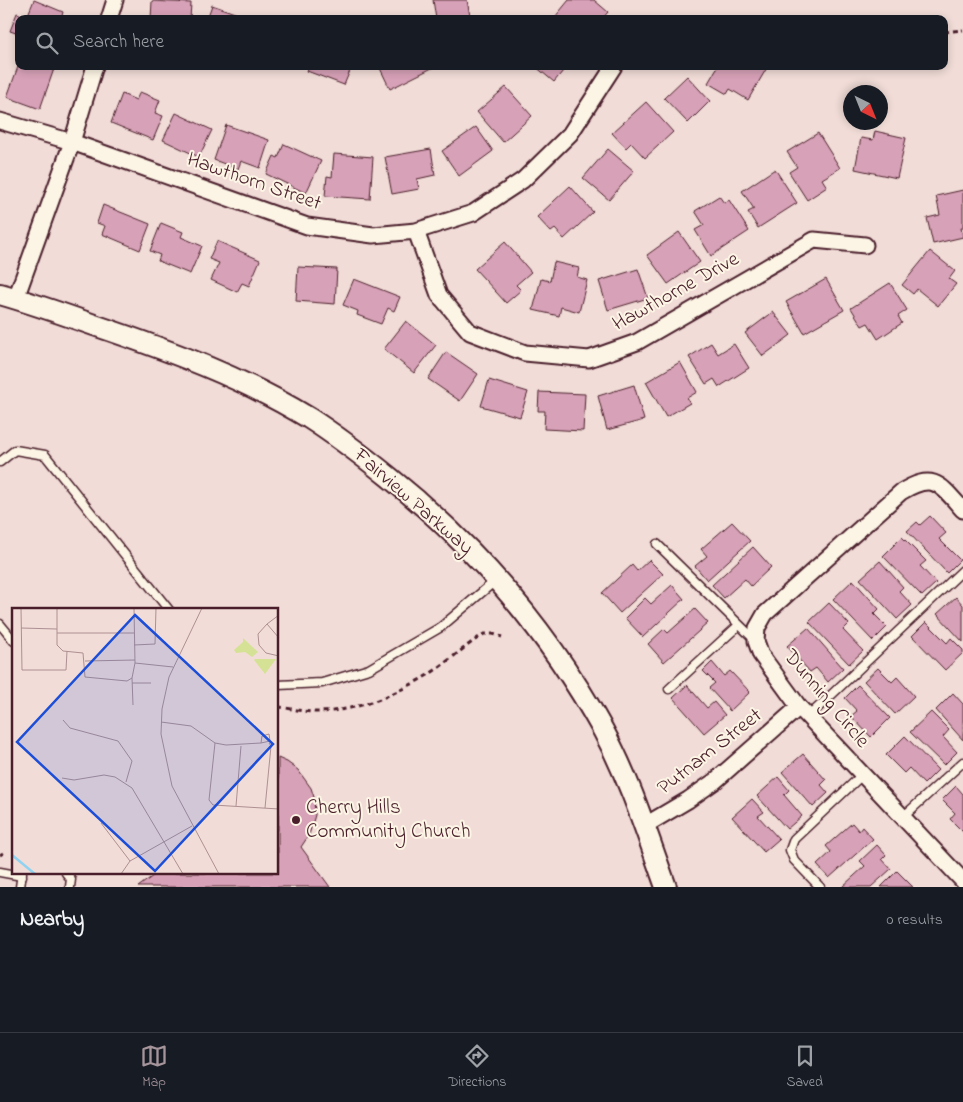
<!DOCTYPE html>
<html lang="en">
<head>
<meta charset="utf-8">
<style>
  :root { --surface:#171b24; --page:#20242c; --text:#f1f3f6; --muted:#9ea1a6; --line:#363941; --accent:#a6949b }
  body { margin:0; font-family:"Indie Flower",sans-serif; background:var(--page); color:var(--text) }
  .compass { position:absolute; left:843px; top:85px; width:45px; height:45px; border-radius:50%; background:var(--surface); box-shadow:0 2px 8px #0003; rotate:137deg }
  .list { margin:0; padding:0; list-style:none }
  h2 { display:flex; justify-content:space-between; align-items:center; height:65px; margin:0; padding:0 20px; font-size:21px }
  h2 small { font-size:16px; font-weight:400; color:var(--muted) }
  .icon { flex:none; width:28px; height:28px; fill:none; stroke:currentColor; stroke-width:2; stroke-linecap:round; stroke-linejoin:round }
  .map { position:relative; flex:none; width:963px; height:887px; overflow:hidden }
  .search { position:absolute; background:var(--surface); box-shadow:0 2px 8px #0003; left:15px; right:15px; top:15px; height:55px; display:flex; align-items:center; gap:12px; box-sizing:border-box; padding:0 18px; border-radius:10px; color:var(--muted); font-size:19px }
  .sheet { height:145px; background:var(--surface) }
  nav { display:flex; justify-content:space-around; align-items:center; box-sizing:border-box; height:70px; border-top:1px solid var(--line); background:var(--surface); font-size:14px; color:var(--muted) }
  nav a { display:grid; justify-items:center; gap:2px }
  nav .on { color:var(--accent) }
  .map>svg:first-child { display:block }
</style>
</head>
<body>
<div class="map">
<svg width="963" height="887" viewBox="0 0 963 887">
  <rect width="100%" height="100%" fill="#f1dcd7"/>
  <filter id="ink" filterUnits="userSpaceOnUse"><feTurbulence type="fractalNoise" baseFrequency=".02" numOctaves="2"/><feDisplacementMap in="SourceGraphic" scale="10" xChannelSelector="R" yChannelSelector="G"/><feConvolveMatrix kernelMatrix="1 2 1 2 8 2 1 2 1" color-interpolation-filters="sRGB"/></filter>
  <g filter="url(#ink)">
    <!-- building -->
    <path fill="#d7a1b7" stroke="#4a1f2b" d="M 34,0 L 63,12 L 61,19 L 19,19 L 19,34 L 10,31 L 17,13 L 27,17 Z
      M 433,0 L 467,0 L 470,16 L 451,19 L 436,19 Z
      M 569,0 L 594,0 L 608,12 L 602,19 L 557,19 L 555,17 Z
      M 152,1 L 191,3 L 190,19 L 151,19 Z
      M 212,5 L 252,19 L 207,19 Z
      M 19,64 L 19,66 L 55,66 L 40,109 L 7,97 Z
      M 309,66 L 352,66 L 344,85 L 307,71 Z
      M 379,66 L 436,66 L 390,89 Z
      M 535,66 L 567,66 L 554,82 Z
      M 718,66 L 768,66 L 748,100 L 730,89 L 727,94 L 708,83 Z
      M 687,76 L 710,101 L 688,123 L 664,98 Z
      M 506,87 L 532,116 L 503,142 L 477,112 Z
      M 140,92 L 160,100 L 155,113 L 163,116 L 153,140 L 111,123 L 122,94 L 136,100 Z
      M 646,102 L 673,132 L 645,158 L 631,143 L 626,148 L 612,133 Z
      M 176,113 L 212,130 L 199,157 L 163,140 Z
      M 226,125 L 269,140 L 260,168 L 241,161 L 238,169 L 214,160 Z
      M 476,127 L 493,151 L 459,176 L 442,151 Z
      M 875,131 L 906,138 L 897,178 L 855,169 L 861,138 L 873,140 Z
      M 818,133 L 840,168 L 822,179 L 827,187 L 807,200 L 789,172 L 797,167 L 787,152 Z
      M 284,144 L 321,161 L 306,193 L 266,174 L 274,156 L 278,158 Z
      M 431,149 L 435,175 L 417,179 L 419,189 L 392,194 L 385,157 Z
      M 608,149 L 634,171 L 609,200 L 583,178 Z
      M 334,154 L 373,157 L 370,199 L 325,196 L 327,176 L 332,177 Z
      M 775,169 L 797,203 L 758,228 L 748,212 L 754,209 L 742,191 Z
      M 570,186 L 593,212 L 564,239 L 555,229 L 551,232 L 537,217 Z
      M 963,190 L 963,228 L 961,228 L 963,237 L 933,244 L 927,218 L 940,215 L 936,196 Z
      M 719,196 L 724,203 L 729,200 L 749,231 L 711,256 L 695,230 L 704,225 L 695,211 Z
      M 103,205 L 150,224 L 140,250 L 102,234 L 105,226 L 97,223 Z
      M 161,223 L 183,232 L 181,237 L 202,246 L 190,274 L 158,261 L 160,255 L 150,251 Z
      M 679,232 L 700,262 L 668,284 L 647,255 Z
      M 217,241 L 260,260 L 249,286 L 242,283 L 237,292 L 211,280 L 219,263 L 209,259 Z
      M 505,242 L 531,272 L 516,285 L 521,290 L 506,303 L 475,269 Z
      M 930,251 L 955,271 L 949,279 L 956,284 L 938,306 L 917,289 L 913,294 L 902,285 Z
      M 554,262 L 579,268 L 577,277 L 587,280 L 579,312 L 561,307 L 559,316 L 533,310 L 541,279 L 550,281 Z
      M 298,267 L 337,269 L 335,304 L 296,301 Z
      M 638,269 L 648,298 L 608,310 L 599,281 Z
      M 354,279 L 400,297 L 394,311 L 388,308 L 381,324 L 357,315 L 358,311 L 343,305 Z
      M 826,279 L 844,310 L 804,333 L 786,302 Z
      M 890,283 L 907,310 L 898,316 L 902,323 L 878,339 L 868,323 L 862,326 L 851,308 Z
      M 773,312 L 791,335 L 763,356 L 745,333 Z
      M 406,321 L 436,345 L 414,373 L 384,349 Z
      M 711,343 L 718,354 L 734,344 L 749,368 L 719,387 L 714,379 L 706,384 L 689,357 Z
      M 446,352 L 478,374 L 460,401 L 428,379 Z
      M 680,362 L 697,392 L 687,398 L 690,403 L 666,417 L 646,382 Z
      M 489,380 L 528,392 L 520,417 L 481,406 Z
      M 634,385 L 644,420 L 607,430 L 598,396 Z
      M 539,392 L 585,394 L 583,431 L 544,429 L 545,411 L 538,411 Z
      M 930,516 L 946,533 L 939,539 L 960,560 L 947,573 L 907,531 L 917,522 L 920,525 Z
      M 732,522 L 750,541 L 707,580 L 695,566 L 707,556 L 701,549 Z
      M 902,537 L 926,561 L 920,566 L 936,583 L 922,596 L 883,556 Z
      M 753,547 L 771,567 L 751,586 L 745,579 L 724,598 L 712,585 Z
      M 649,560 L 663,574 L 620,613 L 602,593 L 632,565 L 637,571 Z
      M 880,561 L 903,587 L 899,591 L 912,605 L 897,619 L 860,579 Z
      M 853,580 L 879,609 L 874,614 L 887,627 L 873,641 L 833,599 Z
      M 672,585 L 684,599 L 643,637 L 625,618 L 645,598 L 651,604 Z
      M 956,597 L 963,605 L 963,642 L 937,614 Z
      M 829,603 L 849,624 L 843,630 L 863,651 L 849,664 L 809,622 Z
      M 695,609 L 708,623 L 664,662 L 648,644 L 664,629 L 668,633 Z
      M 926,622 L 947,643 L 951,638 L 963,650 L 963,653 L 945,670 L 912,636 Z
      M 808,628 L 843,668 L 828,682 L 816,668 L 810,672 L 787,646 Z
      M 712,662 L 724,676 L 730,671 L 750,692 L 730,711 L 709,688 L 715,683 L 703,671 Z
      M 878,668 L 892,682 L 897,677 L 914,696 L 895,714 L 864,681 Z
      M 687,685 L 707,708 L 714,702 L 725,715 L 704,733 L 673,698 Z
      M 858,685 L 890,718 L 871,737 L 851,716 L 857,711 L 845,698 Z
      M 953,693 L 963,704 L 963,740 L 936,710 Z
      M 931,712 L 949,730 L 943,737 L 957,752 L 944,765 L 910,732 Z
      M 905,736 L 938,770 L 924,784 L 909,768 L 904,773 L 886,755 Z
      M 803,754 L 826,780 L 821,785 L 828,793 L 813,807 L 782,772 Z
      M 278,758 L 287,762 L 298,770 L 311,788 L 314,797 L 315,815 L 309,835 L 301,847 L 330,887 L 138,887 L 157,873 L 278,873 Z
      M 778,777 L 789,790 L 784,795 L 802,816 L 787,829 L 757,796 Z
      M 956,786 L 963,794 L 963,832 L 950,819 L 955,813 L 942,800 Z
      M 752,799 L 764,812 L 758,816 L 779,839 L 764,852 L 732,817 Z
      M 852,823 L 859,831 L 862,827 L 873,839 L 829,878 L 817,865 L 831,852 L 826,846 Z
      M 877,845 L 886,855 L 882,859 L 891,869 L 871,887 L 842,887 L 865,866 L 860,861 Z
      M 897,871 L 913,887 L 881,887 Z"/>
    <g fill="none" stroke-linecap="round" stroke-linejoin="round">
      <!-- service casing -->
      <g stroke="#4a1f2b" stroke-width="11">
        <path id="service" d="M 0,462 L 15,450 L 45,455 L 169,610
          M 657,544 L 756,641
          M 0,624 L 14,641
          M 278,685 L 322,683 L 369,669 L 441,627 L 495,581
          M 669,689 L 739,625
          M 808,717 L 963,570
          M 903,817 L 963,762
          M 0,872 L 22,876
          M 66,873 L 71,879 L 70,887
          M 20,887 L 22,873
          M 820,887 L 794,860 L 790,850 L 794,839 L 863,774"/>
      </g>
      <!-- minor casing -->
      <g stroke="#4a1f2b" stroke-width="19">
        <path id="minor" d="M 109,19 L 115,0
          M 0,121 L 72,142 L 307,226 L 373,235 L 416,231 L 473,213 L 523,180 L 570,134 L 614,66
          M 416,231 L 439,295 L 470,332 L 525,353 L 589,359 L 637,342 L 814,240 L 865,245
          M 16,298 L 72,142 L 95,66
          M 963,510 C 940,484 934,472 901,492 L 765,614 L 757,628 L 756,641 L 761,655 L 799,707 L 963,881
          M 644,826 L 688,800 L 715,781 L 799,707"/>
      </g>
      <!-- secondary casing -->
      <g stroke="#4a1f2b" stroke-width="24">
        <path id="secondary" d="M 0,294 C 32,303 63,314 94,325 C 168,350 242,377 309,418 C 337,436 363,456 389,477 C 476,547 549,632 603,730 C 630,780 647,834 666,887"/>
      </g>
      <!-- path -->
      <path stroke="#4a1f2b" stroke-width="3" stroke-dasharray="5 4" stroke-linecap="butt" d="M 944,32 L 963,30
        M 278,707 C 290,708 303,712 316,712 C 356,712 397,694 431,673 C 449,661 465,646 484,634 L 493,634 L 502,637
        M 0,855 L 3,853"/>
      <!-- service -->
      <use href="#service" stroke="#fcf5e5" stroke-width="8"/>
      <!-- minor -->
      <use href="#minor" stroke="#fcf5e5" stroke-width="15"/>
      <!-- secondary -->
      <use href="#secondary" stroke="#fcf5e5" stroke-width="20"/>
    </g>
  </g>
  <!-- markers -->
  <circle fill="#4a1f2b" stroke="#fcf5e5" stroke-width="2" cx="296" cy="820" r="5"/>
  <g text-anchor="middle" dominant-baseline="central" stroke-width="4" stroke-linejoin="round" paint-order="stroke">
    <!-- street labels -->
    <g font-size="21" fill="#4a1f2b" stroke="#fcf5e5">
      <text transform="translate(254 182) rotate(19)">Hawthorn Street</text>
      <text transform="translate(676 292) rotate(-29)">Hawthorne Drive</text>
      <text transform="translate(413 502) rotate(41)">Fairview Parkway</text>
      <text transform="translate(826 699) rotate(50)">Dunning Circle</text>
      <text transform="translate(710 752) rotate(-38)">Putnam Street</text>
    </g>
    <!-- poi labels -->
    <g font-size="21" fill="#4a1f2b" stroke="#fcf5e5" text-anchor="start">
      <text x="306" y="808">Cherry Hills<tspan x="306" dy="24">Community Church</tspan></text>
    </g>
  </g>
  <!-- overview -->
  <g transform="translate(12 608)">
    <rect width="266" height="266" fill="#f1dcd7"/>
    <path d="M 231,30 L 246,44 L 240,49 L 233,44 L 224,45 L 222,42 L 231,34 ZM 264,51 L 253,66 L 242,52 L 243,51 Z" fill="#d5e295"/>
    <path fill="none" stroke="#90d3f1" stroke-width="2.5" d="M 0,247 L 23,266"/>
    <path fill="none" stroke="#ae9092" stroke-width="1" d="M 9,0 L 10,62 L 54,62 L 55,43M 45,0 L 45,37 L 51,43 L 71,45 L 73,69 L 115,73 L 120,70 L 123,55 L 122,0M 190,0 L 157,69 L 150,101 L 149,126 L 160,178 L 207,266M 267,7 L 255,16 L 267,30M 255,16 L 246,26 L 247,37 L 254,45 L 267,48M 9,20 L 45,21M 45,25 L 122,25M 122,37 L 143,36 L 144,0M 73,53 L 123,52M 123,55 L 161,59M 120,70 L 121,97M 120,75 L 139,75M 51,112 L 58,120 L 106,133 L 120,153 L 114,174M 149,114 L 179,118 L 203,135 L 214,137 L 249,135 L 250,128 L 257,126 L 258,133 L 249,135M 203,135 L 197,192 L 201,197 L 267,201M 50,170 L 62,172 L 92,167 L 103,169 L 120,180 L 171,266M 224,198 L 229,138M 253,200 L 259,138 L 257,135M 89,215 L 118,253M 109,266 L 118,253 L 180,218"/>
    <path fill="#1d4ed8" fill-opacity="0.15" stroke="#1d4ed8" stroke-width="2.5" d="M 123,7 L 261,136 L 143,263 L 5,134 Z"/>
    <rect width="266" height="266" fill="none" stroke="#4a1f2b" stroke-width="2.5"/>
  </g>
</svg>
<svg class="compass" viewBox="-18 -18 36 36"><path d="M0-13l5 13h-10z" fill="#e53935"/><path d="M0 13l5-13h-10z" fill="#9ea1a6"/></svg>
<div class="search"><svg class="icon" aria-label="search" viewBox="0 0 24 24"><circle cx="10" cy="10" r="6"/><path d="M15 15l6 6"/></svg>Search here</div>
</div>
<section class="sheet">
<h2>Nearby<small>0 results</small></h2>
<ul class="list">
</ul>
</section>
<nav>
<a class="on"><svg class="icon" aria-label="map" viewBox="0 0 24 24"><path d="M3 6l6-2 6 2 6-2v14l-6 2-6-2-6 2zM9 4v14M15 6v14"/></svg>Map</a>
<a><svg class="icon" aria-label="directions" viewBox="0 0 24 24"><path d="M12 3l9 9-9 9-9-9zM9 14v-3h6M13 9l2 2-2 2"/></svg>Directions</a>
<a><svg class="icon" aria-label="saved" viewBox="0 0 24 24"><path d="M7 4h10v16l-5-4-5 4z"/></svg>Saved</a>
</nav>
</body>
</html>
